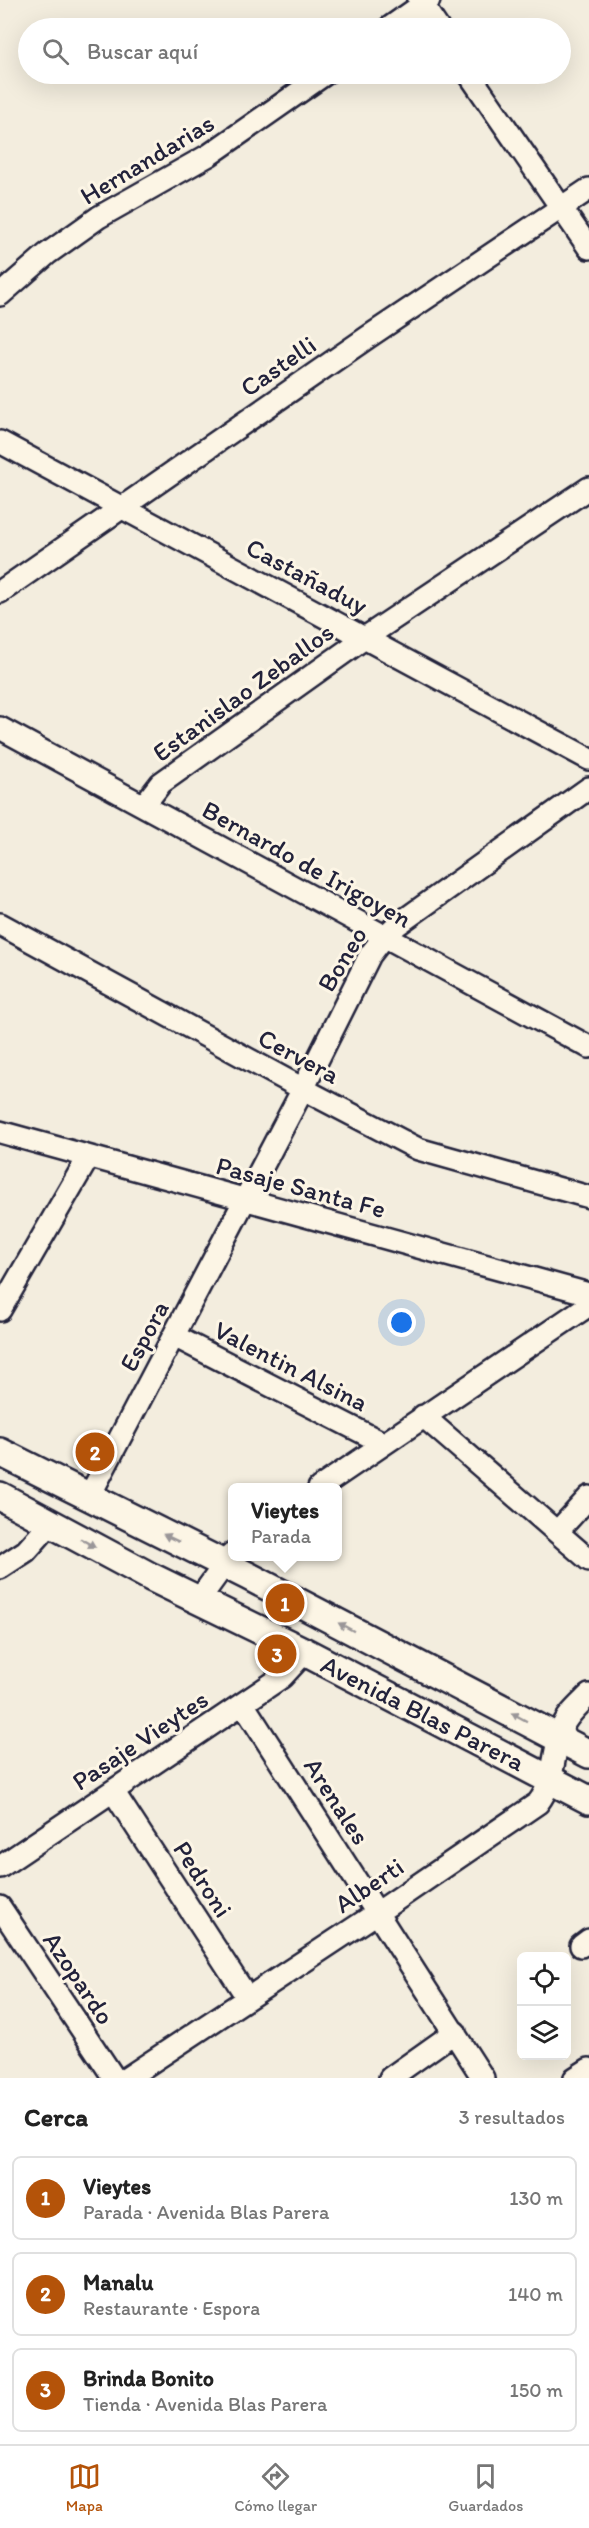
<!DOCTYPE html>
<html lang="es">
<head>
<meta charset="utf-8">
<style>
  :root { --surface:#fff; --page:#f2f2f2; --text:#222; --muted:#767676; --line:#e0e0e0; --accent:#b45309 }
  body { margin:0; font-family:Itim,sans-serif; background:var(--page); color:var(--text) }
  .controls { position:absolute; right:18px; bottom:18px; display:grid; overflow:hidden; border-radius:9px; box-shadow:0 6px 24px #0002 }
  .controls button { width:54px; height:54px; display:grid; place-items:center; padding:0; border:0; border-bottom:2px solid var(--line); background:var(--surface); color:var(--text); font:30px sans-serif }
  .you { position:absolute; left:402px; top:1323px; width:21px; height:21px; margin:-15px; border:4px solid #fff; border-radius:50%; background:#1a73e8; box-shadow:0 0 0 9px #1a73e833 }
  .badge { display:grid; place-items:center; width:39px; height:39px; border-radius:50%; background:var(--accent); color:#fff; font-size:20px; font-weight:700 }
  .pin { position:absolute; translate:-50% -50%; border:3px solid #fff; box-shadow:0 2px 6px #0006 }
  .popup { position:absolute; left:228px; top:1483px; width:114px; height:78px; box-sizing:border-box; display:grid; place-content:center; border-radius:9px; background:var(--surface); filter:drop-shadow(0 2px 4px #0005); font-size:20px; white-space:nowrap; color:var(--muted) }
  .popup b { font-size:22px; color:var(--text) }
  .popup::after { content:''; position:absolute; left:50%; top:100%; margin-left:-12px; border:12px solid transparent; border-top-color:var(--surface) }
  .list { margin:0; padding:0; list-style:none }
  h2 { display:flex; justify-content:space-between; align-items:center; height:78px; margin:0; padding:0 24px; font-size:26px }
  h2 small { font-size:20px; font-weight:400; color:var(--muted) }
  .list li { display:grid; grid-template-columns:39px 1fr auto; gap:18px; align-items:center; box-sizing:border-box; height:84px; margin:0 12px 12px; padding:0 12px; border:2px solid var(--line); border-radius:9px }
  .list b { display:block; font-size:22px; white-space:nowrap }
  .list p { margin:0; font-size:20px; white-space:nowrap; color:var(--muted) }
  .list em { font-size:20px; font-style:normal; color:var(--muted) }
  .icon { flex:none; width:33px; height:33px; fill:none; stroke:currentColor; stroke-width:2; stroke-linecap:round; stroke-linejoin:round }
  .map { position:relative; flex:none; width:589px; height:2078px; overflow:hidden }
  .search { position:absolute; background:var(--surface); box-shadow:0 6px 24px #0002; left:18px; right:18px; top:18px; height:66px; display:flex; align-items:center; gap:15px; box-sizing:border-box; padding:0 21px; border-radius:33px; color:var(--muted); font-size:22px }
  .sheet { height:366px; background:var(--surface) }
  nav { display:flex; justify-content:space-around; align-items:center; box-sizing:border-box; height:84px; border-top:2px solid var(--line); background:var(--surface); font-size:16px; color:var(--muted) }
  nav a { display:grid; justify-items:center; gap:3px }
  nav .on { color:var(--accent) }
  .map>svg:first-child { display:block }
</style>
</head>
<body>
<div class="map">
<svg width="589" height="2078" viewBox="0 0 589 2078">
  <rect width="100%" height="100%" fill="#f3edde"/>
  <filter id="ink" filterUnits="userSpaceOnUse"><feTurbulence type="fractalNoise" baseFrequency=".0167" numOctaves="2"/><feDisplacementMap in="SourceGraphic" scale="12" xChannelSelector="R" yChannelSelector="G"/><feConvolveMatrix kernelMatrix="1 2 1 2 8 2 1 2 1" color-interpolation-filters="sRGB"/></filter>
  <g filter="url(#ink)">
    <g fill="none" stroke-linecap="round" stroke-linejoin="round">
      <!-- minor casing -->
      <g stroke="#22223b" stroke-width="26">
        <path id="minor" d="M 419,0 L 438,28
          M 389,28 L 429,0
          M 469,74 L 589,248
          M 0,295 L 47,254 L 99,217 L 209,155 L 325,74
          M 0,442 L 589,759
          M 0,592 L 368,337 L 589,189
          M 0,728 L 589,1047
          M 144,805 L 161,783 L 366,637 L 589,488
          M 0,924 L 303,1089 L 418,1149 L 589,1197
          M 0,1132 L 589,1294
          M 0,1310 L 88,1158
          M 174,1336 L 383,1443
          M 423,1416 L 589,1560
          M 319,1488 L 589,1305
          M 89,1497 L 303,1089 L 370,955 L 384,937 L 397,925 L 589,788
          M 557,1532 L 589,1497
          M 0,1568 L 26,1551 L 51,1523
          M 198,1601 L 232,1554
          M 243,1704 L 483,2078
          M 113,1791 L 247,1997
          M 0,1867 L 282,1677 L 305,1652
          M 0,1907 L 114,2078
          M 581,1946 L 589,1940
          M 127,2078 L 377,1913 L 538,1803 C 556,1780 552,1753 562,1728 C 567,1715 579,1705 589,1695
          M 390,2078 L 455,2032
          M 575,2078 L 589,2069"/>
      </g>
      <!-- major casing -->
      <g stroke="#22223b" stroke-width="32">
        <path id="major" d="M 0,1452 L 248,1576 L 589,1754
          M 0,1496 L 151,1577 L 305,1652 L 589,1800"/>
      </g>
      <!-- minor -->
      <use href="#minor" stroke="#fcf5e5" stroke-width="21"/>
      <!-- major -->
      <use href="#major" stroke="#fcf5e5" stroke-width="27"/>
    </g>
    <!-- one-way arrows -->
    <defs><path id="oneway-solid" d="M-6-.8H1V-3.2L6.5 0L1 3.2V.8H-6Z" transform="scale(1.5)"/></defs>
    <g fill="#9a9698">
      <use href="#oneway-solid" transform="translate(171 1538) rotate(-154)"/>
      <use href="#oneway-solid" transform="translate(88 1543) rotate(29)"/>
      <use href="#oneway-solid" transform="translate(346 1627) rotate(-152)"/>
      <use href="#oneway-solid" transform="translate(519 1717) rotate(-152)"/>
    </g>
  </g>
  <g text-anchor="middle" dominant-baseline="central" stroke-width="6" stroke-linejoin="round" paint-order="stroke">
    <!-- street labels -->
    <g font-size="26" fill="#22223b" stroke="#fcf5e5">
      <text transform="translate(147 159) rotate(-31)">Hernandarias</text>
      <text transform="translate(278 366) rotate(-35)">Castelli</text>
      <text transform="translate(307 576) rotate(28)">Castañaduy</text>
      <text transform="translate(243 692) rotate(-36)">Estanislao Zeballos</text>
      <text transform="translate(307 864) rotate(29)">Bernardo de Irigoyen</text>
      <text transform="translate(342 959) rotate(-59)">Boneo</text>
      <text transform="translate(299 1056) rotate(28)">Cervera</text>
      <text transform="translate(301 1187) rotate(15)">Pasaje Santa Fe</text>
      <text transform="translate(144 1336) rotate(-62)">Espora</text>
      <text transform="translate(291 1366) rotate(27)">Valentin Alsina</text>
      <text transform="translate(423 1713) rotate(27)">Avenida Blas Parera</text>
      <text transform="translate(140 1740) rotate(-34)">Pasaje Vieytes</text>
      <text transform="translate(337 1801) rotate(57)">Arenales</text>
      <text transform="translate(203 1879) rotate(57)">Pedroni</text>
      <text transform="translate(369 1885) rotate(-34)">Alberti</text>
      <text transform="translate(79 1978) rotate(56)">Azopardo</text>
    </g>
  </g>
</svg>
<div class="controls">
<button><svg class="icon" aria-label="locate" viewBox="0 0 24 24"><circle cx="12" cy="12" r="6"/><path d="M12 2v4M12 18v4M2 12h4M18 12h4"/></svg></button>
<button><svg class="icon" aria-label="layers" viewBox="0 0 24 24"><path d="M12 4l9 5-9 5-9-5zM3 14l9 5 9-5"/></svg></button>
</div>
<div class="you"></div>
<div class="pin badge" style="left:285px;top:1603px">1</div>
<div class="popup"><b>Vieytes</b>Parada</div>
<div class="pin badge" style="left:95px;top:1452px">2</div>
<div class="pin badge" style="left:277px;top:1654px">3</div>
<div class="search"><svg class="icon" aria-label="search" viewBox="0 0 24 24"><circle cx="10" cy="10" r="6"/><path d="M15 15l6 6"/></svg>Buscar aquí</div>
</div>
<section class="sheet">
<h2>Cerca<small>3 resultados</small></h2>
<ul class="list">
<li><span class="badge">1</span><div><b>Vieytes</b><p>Parada · Avenida Blas Parera</p></div><em>130 m</em></li>
<li><span class="badge">2</span><div><b>Manalu</b><p>Restaurante · Espora</p></div><em>140 m</em></li>
<li><span class="badge">3</span><div><b>Brinda Bonito</b><p>Tienda · Avenida Blas Parera</p></div><em>150 m</em></li>
</ul>
</section>
<nav>
<a class="on"><svg class="icon" aria-label="map" viewBox="0 0 24 24"><path d="M3 6l6-2 6 2 6-2v14l-6 2-6-2-6 2zM9 4v14M15 6v14"/></svg>Mapa</a>
<a><svg class="icon" aria-label="directions" viewBox="0 0 24 24"><path d="M12 3l9 9-9 9-9-9zM9 14v-3h6M13 9l2 2-2 2"/></svg>Cómo llegar</a>
<a><svg class="icon" aria-label="saved" viewBox="0 0 24 24"><path d="M7 4h10v16l-5-4-5 4z"/></svg>Guardados</a>
</nav>
</body>
</html>
